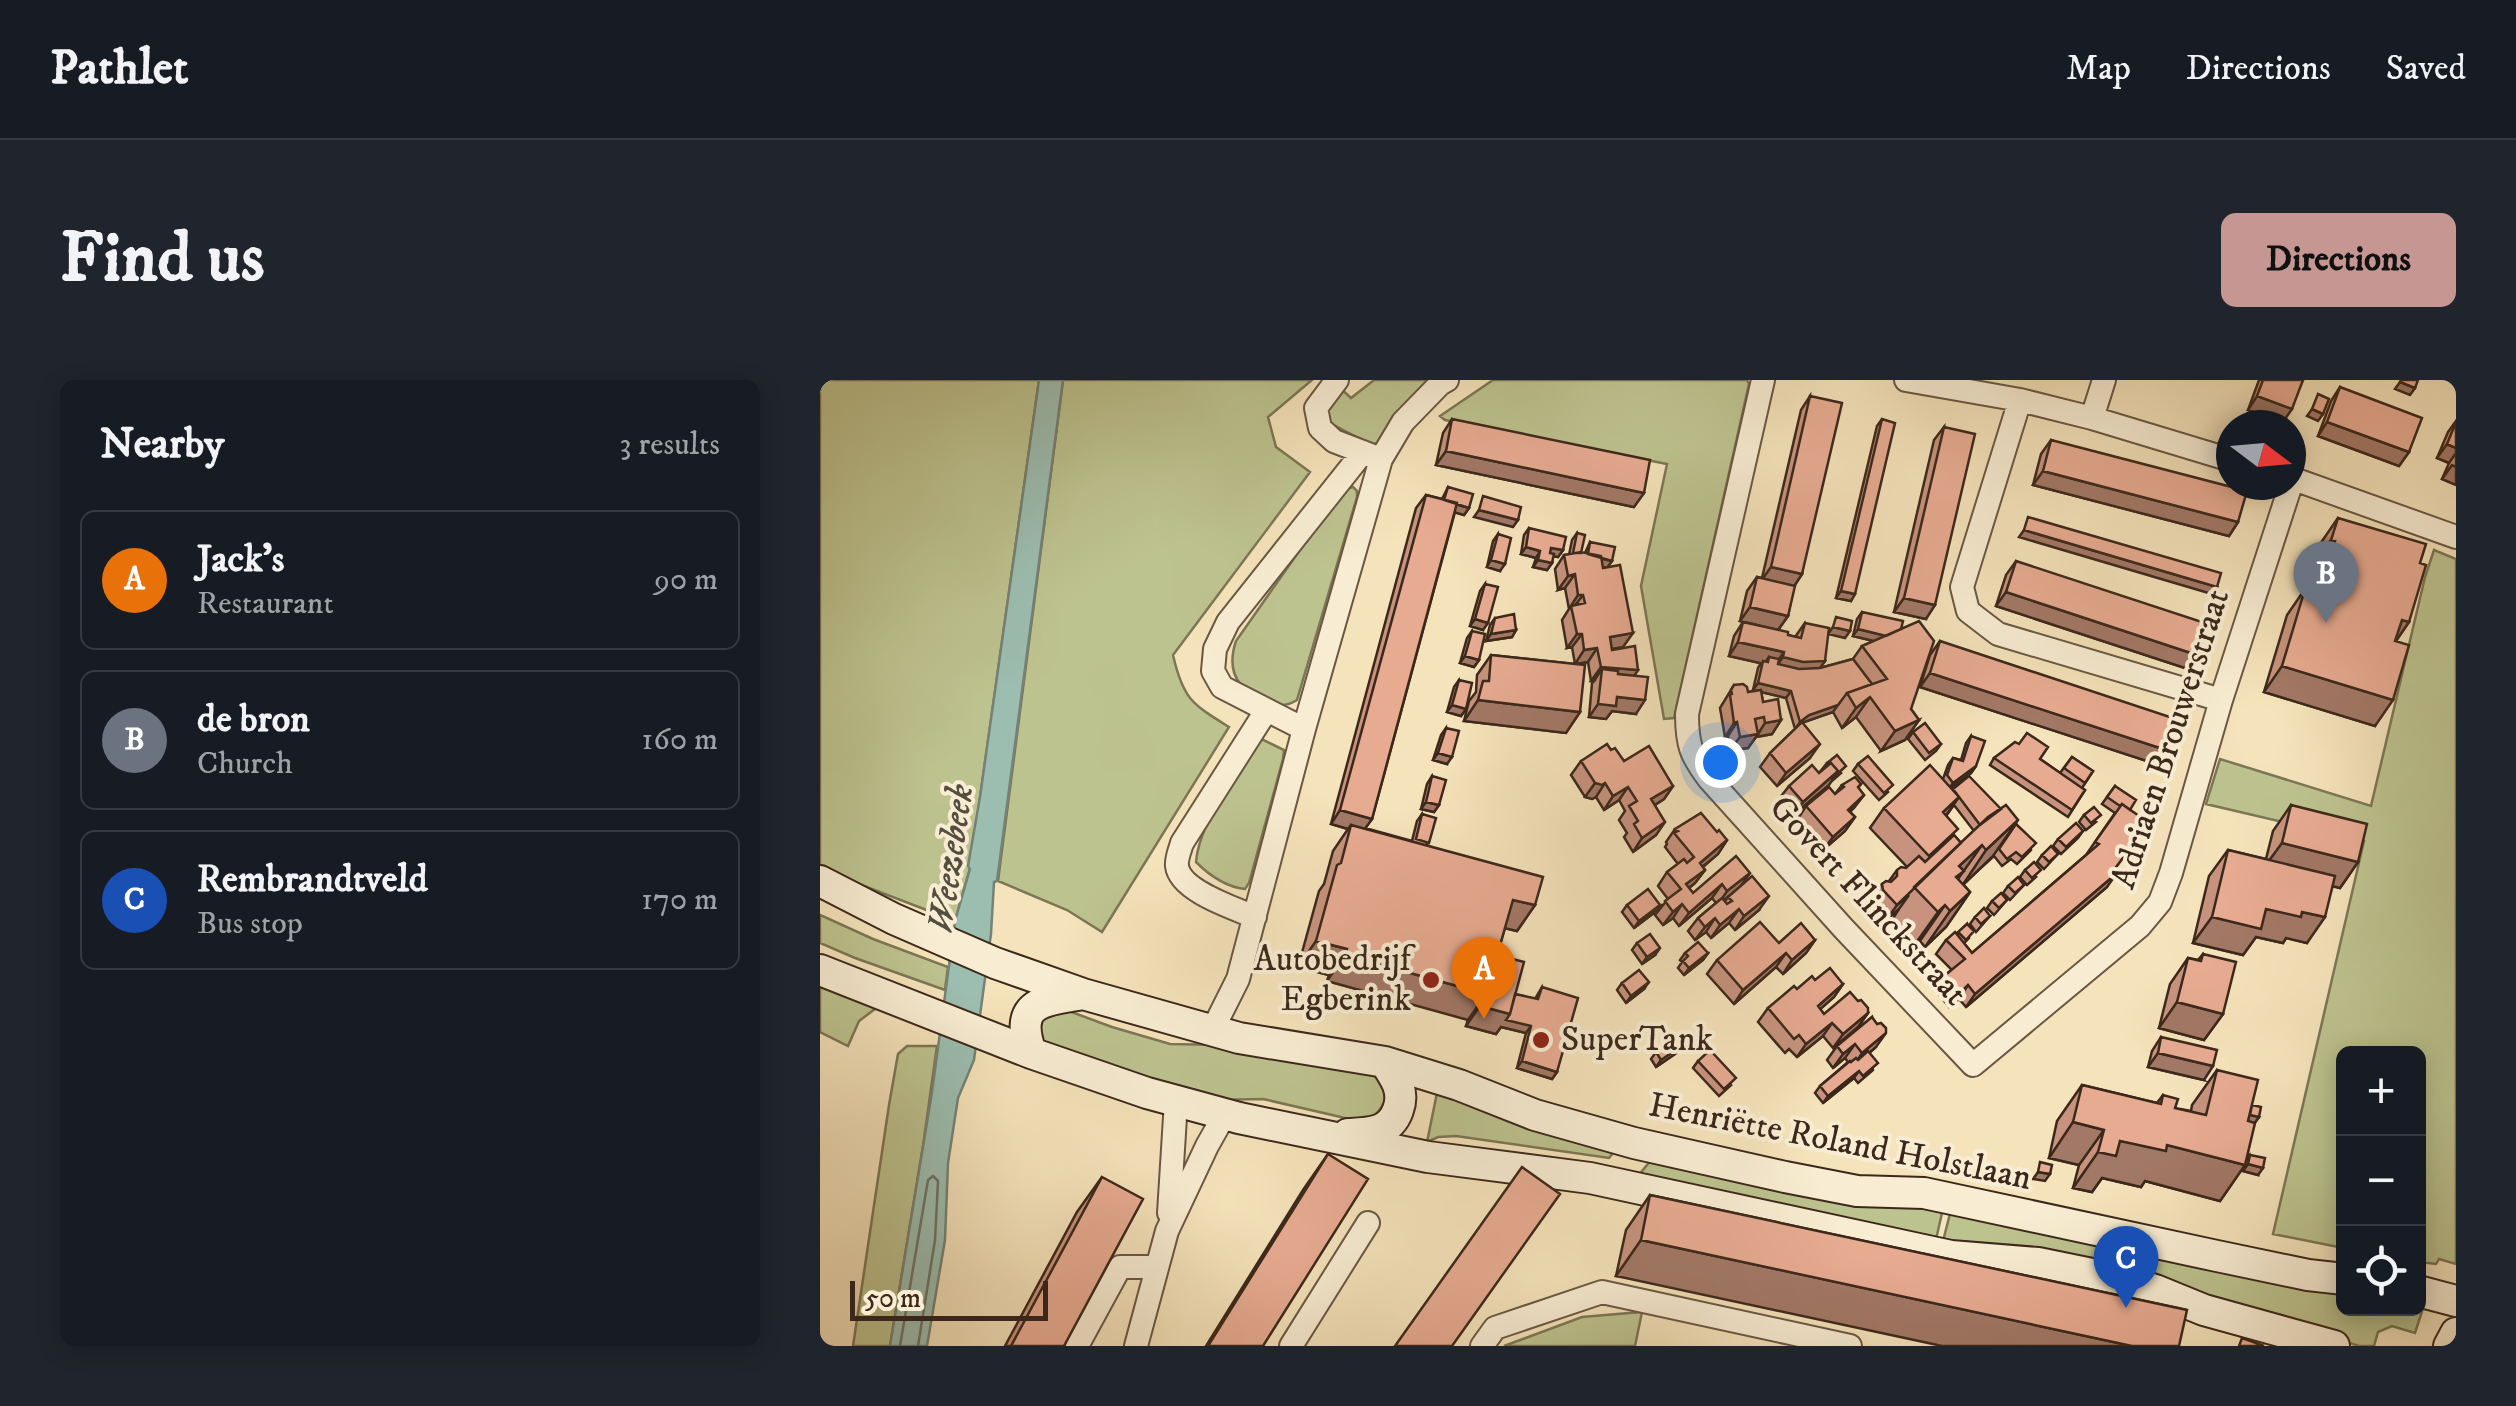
<!DOCTYPE html>
<html lang="en">
<head>
<meta charset="utf-8">
<style>
  :root { --surface:#171b24; --page:#20242c; --text:#f1f3f6; --muted:#9ea1a6; --line:#363941; --accent:#c59692 }
  body { margin:0; font-family:"IM FELL DW Pica",serif; background:var(--page); color:var(--text) }
  .controls { position:absolute; right:30px; bottom:30px; display:grid; overflow:hidden; border-radius:15px; box-shadow:0 5px 25px #0003 }
  .controls button { width:90px; height:90px; display:grid; place-items:center; padding:0; border:0; border-bottom:2px solid var(--line); background:var(--surface); color:var(--text); font:50px sans-serif }
  .compass { position:absolute; left:1396px; top:30px; width:90px; height:90px; border-radius:50%; background:var(--surface); box-shadow:0 5px 25px #0003; rotate:106deg }
  .scale { position:absolute; left:30px; bottom:25px; width:198px; box-sizing:border-box; padding-left:10px; border:5px solid #3c281b; border-top:0; font-size:28px; line-height:35px; white-space:nowrap; color:#3c281b; -webkit-text-stroke:8px #f8edd3; paint-order:stroke }
  .you { position:absolute; left:900px; top:382px; width:35px; height:35px; margin:-25px; border:8px solid #fff; border-radius:50%; background:#1a73e8; box-shadow:0 0 0 15px #1a73e833 }
  .badge { display:grid; place-items:center; width:65px; height:65px; border-radius:50%; background:var(--accent); color:#fff; font-size:32px; font-weight:700 }
  .pin { position:absolute; translate:-50% -82px; filter:drop-shadow(0 2px 5px #0008) }
  .pin::after { content:''; position:absolute; top:52px; width:35px; height:30px; background:inherit; clip-path:polygon(0 0,100% 0,50% 100%) }
  .list { margin:0; padding:0; list-style:none }
  h2 { display:flex; justify-content:space-between; align-items:center; height:130px; margin:0; padding:0 40px; font-size:42px }
  h2 small { font-size:32px; font-weight:400; color:var(--muted) }
  .list li { display:grid; grid-template-columns:65px 1fr auto; gap:30px; align-items:center; box-sizing:border-box; height:140px; margin:0 20px 20px; padding:0 20px; border:2px solid var(--line); border-radius:15px }
  .list b { display:block; font-size:38px; white-space:nowrap }
  .list p { margin:0; font-size:32px; white-space:nowrap; color:var(--muted) }
  .list em { font-size:32px; font-style:normal; color:var(--muted) }
  .icon { flex:none; width:55px; height:55px; fill:none; stroke:currentColor; stroke-width:2; stroke-linecap:round; stroke-linejoin:round }
  .map { position:relative; flex:none; width:1636px; height:966px; overflow:hidden; border-radius:15px }
  header { display:flex; align-items:center; gap:60px; box-sizing:border-box; height:140px; padding:0 50px; background:var(--surface); border-bottom:2px solid var(--line) }
  header strong { font-size:48px }
  nav { display:flex; gap:55px; margin-inline-start:auto; font-size:35px }
  .intro { display:flex; align-items:center; justify-content:space-between; box-sizing:border-box; height:240px; padding:0 60px }
  h1 { margin:0; font-size:70px }
  .button { padding:25px 45px; border-radius:15px; background:var(--accent); color:#111; font-size:35px; font-weight:700 }
  main { display:flex; gap:60px; padding:0 60px }
  aside { flex:1; background:var(--surface); border-radius:15px; box-shadow:0 5px 25px #0003 }
  .map>svg:first-child { display:block }
</style>
</head>
<body>
<header>
<strong>Pathlet</strong>
<nav><a>Map</a><a>Directions</a><a>Saved</a></nav>
</header>
<div class="intro"><h1>Find us</h1><a class="button">Directions</a></div>
<main>
<aside>
<h2>Nearby<small>3 results</small></h2>
<ul class="list">
<li><span class="badge" style="background:#e8710a">A</span><div><b>Jack's</b><p>Restaurant</p></div><em>90 m</em></li>
<li><span class="badge" style="background:#6b7280">B</span><div><b>de bron</b><p>Church</p></div><em>160 m</em></li>
<li><span class="badge" style="background:#1a4fb4">C</span><div><b>Rembrandtveld</b><p>Bus stop</p></div><em>170 m</em></li>
</ul>
</aside>
<div class="map">
<svg width="1636" height="966" viewBox="0 0 1636 966">
  <rect width="100%" height="100%" fill="#f5e3bb"/>
  <filter id="stains"><feTurbulence type="fractalNoise" baseFrequency=".002" numOctaves="4"/><feColorMatrix values="0 0 0 0 .2 0 0 0 0 .09 0 0 0 0 .02 0 0 0 .5 -.17"/></filter>
  <radialGradient id="worn" r=".72"><stop offset=".6" stop-color="#630" stop-opacity="0"/><stop offset="1" stop-color="#630" stop-opacity=".3"/></radialGradient>
  <!-- green -->
  <path fill="#bdc38f" stroke="#7c7655" stroke-width="2.5" d="M 0,0 L 219,0 L 150,488 L 135,541 L 0,489 Z
    M 243,0 L 492,0 L 448,37 L 456,67 L 490,92 L 353,275 C 363,319 372,324 409,347 L 282,552 L 247,530 L 178,501 Z
    M 554,0 L 609,0 L 581,29 L 558,63 L 552,65 L 506,41 L 508,11 L 517,5 L 531,18 Z
    M 673,0 L 927,0 L 929,4 L 854,338 L 844,339 L 821,206 L 847,84 L 625,40 L 620,36 Z
    M 533,107 L 537,111 L 537,117 L 477,320 C 466,327 457,326 445,321 C 417,310 406,291 416,261 L 487,160 L 526,109 Z
    M 1614,170 L 1636,179 L 1636,884 L 1619,879 L 1616,884 L 1599,882 L 1598,674 L 1524,674 L 1523,868 L 1453,854 L 1544,461 L 1386,424 L 1400,379 L 1551,426 L 1605,197 Z
    M 435,356 L 464,370 L 463,379 L 429,503 L 425,509 C 407,507 389,495 376,482 C 380,435 422,400 435,356 Z
    M 0,535 L 53,559 L 128,587 L 125,610 L 35,578 L 0,563 Z
    M 0,599 L 59,626 L 39,641 L 28,666 L 0,652 Z
    M 246,630 L 292,647 L 350,664 L 404,665 L 553,690 L 567,711 C 564,728 557,736 542,742 L 443,719 L 392,720 L 222,669 L 218,643 L 222,638 Z
    M 87,666 L 117,666 L 103,766 L 70,966 L 33,966 L 69,725 L 78,674 Z
    M 618,708 L 797,768 L 789,778 L 636,756 L 618,757 L 607,762 Z
    M 836,774 L 1124,824 L 1115,864 L 818,796 Z
    M 1132,826 L 1523,909 L 1524,928 L 1598,928 L 1599,919 L 1606,919 L 1595,953 L 1572,946 L 1558,952 L 1554,966 L 1539,966 L 1461,942 L 1122,865 Z
    M 822,932 L 815,966 L 684,966 L 762,937 Z"/>
  <!-- water -->
  <path fill="#9cbeb1" stroke="#768275" stroke-width="2.5" d="M 219,0 L 243,0 L 177,501 L 174,502 L 171,554 L 154,680 L 138,718 L 128,783 L 125,860 L 107,966 L 70,966 L 112,712 L 135,541 L 150,489 L 148,486 L 160,417 Z"/>
  <g fill="none" stroke-linecap="round" stroke-linejoin="round">
    <!-- shore -->
    <path stroke="#6c7366" stroke-width="2.5" d="M 80,966 L 108,800 L 113,796 L 118,801 L 115,860 L 98,966"/>
    <!-- street casing -->
    <g stroke="#6a5743" stroke-width="26">
      <path id="street" d="M 517,0 L 496,28 L 500,48 L 514,61 L 553,76
        M 943,0 L 867,334 C 867,365 871,375 889,399 L 1024,549 L 1153,685 L 1320,546 L 1340,522 L 1351,493 L 1401,320 L 1473,98
        M 1086,0 L 1200,20 L 1272,38 L 1411,80
        M 1200,20 L 1142,207 L 1148,231 L 1178,254 L 1401,320
        M 1272,38 L 1284,0
        M 1471,98 L 1636,157
        M 484,349 L 402,307 L 393,291 L 395,269 L 408,242 L 543,72
        M 435,537 C 414,528 360,511 357,486 C 356,479 360,470 362,463 L 446,331
        M 392,651 L 418,599 L 484,349 L 561,79 L 583,42 L 620,4 L 627,0
        M 349,833 L 356,721
        M 257,966 L 300,887 L 337,887
        M 316,966 L 347,851 L 387,766 L 405,734
        M 471,966 L 548,843
        M 662,966 L 675,948 L 782,912 L 1030,966"/>
    </g>
    <!-- secondary casing -->
    <g stroke="#3c281b" stroke-width="34">
      <path id="secondary" d="M 0,501 L 74,539 L 175,583 L 263,614 L 419,658 L 565,682 L 639,705 L 715,735 L 814,763 L 965,797 L 1037,811 L 1104,813 L 1397,876 L 1488,895 L 1524,899
        M 0,590 L 211,673 L 327,713 L 419,738 L 608,777 L 770,798 L 1131,876 L 1218,883 L 1306,901 L 1335,910 L 1384,930 L 1514,966
        M 211,673 C 195,626 216,621 258,615
        M 528,754 C 550,753 570,753 578,730 C 581,722 581,713 578,705 C 575,697 569,689 565,682
        M 1598,911 L 1636,921
        M 1629,966 L 1636,953"/>
    </g>
    <!-- street -->
    <use href="#street" stroke="#f8edd3" stroke-width="22"/>
    <!-- secondary -->
    <use href="#secondary" stroke="#f8edd3" stroke-width="30"/>
  </g>
  <!-- wall -->
  <path fill="#c7937e" stroke="#3c281b" stroke-width="2.5" fill-rule="evenodd" d="M 1439,0 L 1483,0 L 1463,42 L 1428,30 Z
    M 1520,7 L 1589,72 L 1579,86 L 1498,56 L 1511,21 Z
    M 990,16 L 982,194 L 974,206 L 968,236 L 958,250 L 968,255 L 975,257 L 985,243 L 1005,281 L 1000,288 L 1033,279 L 1042,266 L 1054,261 L 1033,256 L 1037,239 L 1042,232 L 1081,249 L 1091,329 L 1099,340 L 1085,360 L 1061,371 L 1036,337 L 1022,348 L 1013,332 L 984,342 L 982,343 L 990,378 L 957,406 L 940,387 L 950,373 L 975,349 L 966,318 L 941,312 L 943,322 L 961,340 L 952,354 L 936,357 L 928,368 L 910,370 L 908,356 L 905,357 L 900,328 L 914,305 L 928,312 L 935,311 L 933,310 L 938,288 L 941,283 L 909,276 L 914,256 L 923,242 L 934,244 L 920,241 L 927,211 L 937,197 L 942,198 L 981,30 Z
    M 632,39 L 814,127 L 616,85 L 623,53 Z
    M 1062,39 L 1031,221 L 1016,218 L 1057,46 Z
    M 1636,41 L 1636,105 L 1622,99 L 1629,83 L 1617,78 L 1628,52 Z
    M 1124,47 L 1106,239 L 1074,232 L 1114,60 Z
    M 1231,60 L 1418,142 L 1409,156 L 1213,105 L 1221,74 Z
    M 628,107 L 649,128 L 644,135 L 635,132 L 552,439 L 545,448 L 592,461 L 597,441 L 602,434 L 607,465 L 715,525 L 697,551 L 685,548 L 677,575 L 695,614 L 715,619 L 722,607 L 737,692 L 732,699 L 697,688 L 706,653 L 681,647 L 676,654 L 646,646 L 648,639 L 507,601 L 509,595 L 478,587 L 499,511 L 504,504 L 513,471 L 528,449 L 511,444 L 596,128 L 606,115 L 622,119 Z
    M 1518,138 L 1600,183 L 1589,242 L 1576,261 L 1555,346 L 1444,312 L 1467,235 L 1485,209 L 1490,211 L 1497,187 L 1493,186 L 1500,164 Z
    M 709,148 L 743,170 L 738,177 L 733,176 L 732,183 L 727,190 L 713,187 L 716,178 L 701,174 L 704,155 Z
    M 757,153 L 761,173 L 765,173 L 770,162 L 788,187 L 803,267 L 792,269 L 814,296 L 816,334 L 792,331 L 786,339 L 769,337 L 772,303 L 774,301 L 771,301 L 768,282 L 757,284 L 760,332 L 746,353 L 644,341 L 649,321 L 656,312 L 657,295 L 671,275 L 755,284 L 752,267 L 747,268 L 742,240 L 749,229 L 745,208 L 738,210 L 735,189 L 744,175 L 749,175 L 752,160 Z
    M 678,154 L 680,191 L 667,187 L 673,161 Z
    M 1196,181 L 1377,275 L 1368,289 L 1176,226 L 1186,195 Z
    M 665,204 L 663,250 L 650,246 L 660,211 Z
    M 675,238 L 696,250 L 692,257 L 666,261 L 670,245 Z
    M 652,251 L 659,280 L 654,287 L 640,283 L 647,258 Z
    M 1120,261 L 1339,385 L 1100,307 L 1110,275 Z
    M 639,300 L 646,329 L 641,336 L 627,332 L 634,307 Z
    M 626,348 L 627,384 L 613,380 L 621,355 Z
    M 1093,352 L 1121,364 L 1116,371 L 1105,380 L 1088,359 Z
    M 1151,356 L 1156,386 L 1151,393 L 1131,408 L 1196,444 L 1211,470 L 1197,484 L 1191,479 L 1182,486 L 1174,476 L 1143,504 L 1150,512 L 1126,547 L 1105,567 L 1100,561 L 1093,567 L 1070,543 L 1079,529 L 1067,539 L 1053,524 L 1053,518 L 1062,504 L 1069,501 L 1077,490 L 1087,487 L 1050,448 L 1064,428 L 1123,399 L 1128,385 L 1133,378 L 1141,380 L 1146,363 ZM 1134,425 L 1154,451 L 1141,463 L 1134,455 L 1126,436 Z
    M 1199,364 L 1240,393 L 1252,377 L 1273,391 L 1262,408 L 1265,410 L 1248,437 L 1170,385 L 1174,378 Z
    M 791,370 L 804,381 L 853,406 L 844,419 L 835,425 L 836,455 L 813,472 L 804,457 L 807,453 L 799,440 L 805,431 L 799,420 L 784,430 L 776,417 L 772,419 L 765,417 L 751,395 L 761,381 Z
    M 1007,383 L 1021,393 L 973,435 L 959,419 L 969,406 L 999,393 Z
    M 1038,384 L 1068,412 L 1059,420 L 1033,391 Z
    M 612,396 L 619,425 L 614,432 L 601,429 L 607,404 Z
    M 1041,404 L 1038,408 L 1044,415 L 1030,432 L 1035,437 L 1025,451 L 1003,470 L 977,440 L 986,426 L 1015,414 L 1022,405 Z
    M 1295,406 L 1310,430 L 1294,490 L 1287,507 L 1146,627 L 1139,619 L 1129,627 L 1115,610 L 1124,596 L 1132,590 L 1116,574 L 1126,560 L 1137,554 L 1147,544 L 1149,558 L 1144,563 L 1152,573 L 1266,475 L 1295,433 L 1282,424 Z
    M 1471,425 L 1538,482 L 1520,508 L 1513,506 L 1487,563 L 1466,558 L 1463,563 L 1436,557 L 1423,575 L 1373,563 L 1389,496 L 1408,470 L 1446,479 L 1453,451 Z
    M 1264,435 L 1276,442 L 1266,450 L 1259,442 Z
    M 855,449 L 897,452 L 907,460 L 898,474 L 883,487 L 885,490 L 875,503 L 869,508 L 873,513 L 930,493 L 904,520 L 905,521 L 908,517 L 939,530 L 915,550 L 909,543 L 891,558 L 886,552 L 875,560 L 868,551 L 878,538 L 896,523 L 892,518 L 859,546 L 853,538 L 843,545 L 835,535 L 848,519 L 838,506 L 847,492 L 858,484 L 845,467 L 847,464 L 846,462 Z
    M 1263,451 L 1258,458 L 1241,474 L 1233,466 L 1238,459 Z
    M 1238,474 L 1224,489 L 1217,482 L 1222,475 Z
    M 1205,490 L 1216,497 L 1207,505 L 1200,497 Z
    M 1204,505 L 1190,520 L 1183,513 L 1188,506 Z
    M 1187,520 L 1174,535 L 1167,528 L 1172,521 Z
    M 807,525 L 840,525 L 835,532 L 814,548 L 802,532 Z
    M 1170,536 L 1156,552 L 1150,544 L 1155,537 Z
    M 995,560 L 986,573 L 963,594 L 956,587 L 914,624 L 887,594 L 897,580 L 959,563 Z
    M 817,563 L 835,575 L 822,584 L 812,570 Z
    M 865,573 L 888,573 L 883,580 L 864,595 L 858,588 L 862,582 L 860,580 Z
    M 1383,574 L 1403,634 L 1384,660 L 1339,648 L 1350,604 L 1368,578 L 1378,580 Z
    M 995,600 L 1023,604 L 1014,617 L 1000,629 L 1004,634 L 1048,633 L 1038,647 L 1013,668 L 1003,656 L 977,677 L 969,669 L 965,673 L 938,642 L 948,628 L 977,609 Z
    M 802,603 L 824,609 L 806,623 L 797,610 Z
    M 1052,637 L 1056,667 L 1049,673 L 1053,690 L 1038,703 L 1034,698 L 1003,723 L 995,713 L 1000,706 L 1028,682 L 1025,678 L 1013,688 L 1007,680 L 1017,666 Z
    M 1341,657 L 1384,700 L 1328,687 L 1332,671 Z
    M 836,672 L 855,674 L 836,687 L 831,679 Z
    M 878,681 L 911,705 L 899,716 L 873,688 Z
    M 1397,690 L 1432,725 L 1439,737 L 1434,743 L 1426,781 L 1430,775 L 1438,795 L 1423,791 L 1424,786 L 1400,821 L 1325,801 L 1321,807 L 1282,798 L 1272,812 L 1253,808 L 1259,785 L 1229,778 L 1237,741 L 1262,705 L 1337,723 L 1343,715 L 1355,728 L 1371,731 L 1372,725 Z
    M 508,774 L 443,966 L 386,966 L 483,810 Z
    M 282,797 L 244,966 L 185,966 L 257,832 Z
    M 830,815 L 1367,930 L 796,896 L 806,850 Z"/>
  <!-- shaded-wall -->
  <path fill="#a27866" stroke="#3c281b" stroke-width="2.5" d="M 1580,2 L 1595,8 L 1590,15 L 1575,9 Z
    M 1437,16 L 1472,29 L 1463,42 L 1428,30 Z
    M 1492,29 L 1503,34 L 1498,41 L 1487,36 Z
    M 1507,42 L 1589,72 L 1579,86 L 1498,56 Z
    M 1627,64 L 1636,68 L 1636,73 L 1629,83 L 1617,78 Z
    M 626,71 L 824,113 L 814,127 L 616,85 Z
    M 1632,85 L 1636,87 L 1636,105 L 1622,99 Z
    M 1223,91 L 1418,142 L 1409,156 L 1213,105 Z
    M 624,121 L 649,128 L 644,135 L 619,128 Z
    M 659,130 L 698,140 L 693,147 L 654,137 Z
    M 1204,150 L 1397,207 L 1392,214 L 1199,157 Z
    M 1511,160 L 1515,161 L 1497,187 L 1493,186 Z
    M 706,167 L 720,171 L 716,178 L 701,174 Z
    M 731,168 L 743,170 L 738,177 L 726,175 Z
    M 767,176 L 792,181 L 787,188 L 762,183 Z
    M 671,180 L 685,184 L 680,191 L 667,187 Z
    M 718,180 L 732,183 L 727,190 L 713,187 Z
    M 951,187 L 982,194 L 973,208 L 941,201 Z
    M 755,194 L 745,208 L 738,210 L 748,196 Z
    M 1021,211 L 1035,214 L 1031,221 L 1016,218 Z
    M 1186,212 L 1377,275 L 1368,289 L 1176,226 Z
    M 758,215 L 763,215 L 753,228 L 751,226 L 749,229 Z
    M 1084,218 L 1115,225 L 1106,239 L 1074,232 Z
    M 930,227 L 968,236 L 958,250 L 920,241 Z
    M 655,239 L 668,243 L 663,250 L 650,246 Z
    M 1582,240 L 1589,242 L 1571,268 Z
    M 1013,247 L 1030,251 L 1025,258 L 1008,254 Z
    M 1038,249 L 1079,259 L 1074,266 L 1033,256 Z
    M 696,250 L 692,257 L 666,261 L 671,254 Z
    M 813,253 L 803,267 L 780,271 L 790,257 Z
    M 757,254 L 762,254 L 752,267 L 747,268 Z
    M 918,262 L 964,272 L 954,286 L 949,277 L 944,284 L 909,276 Z
    M 777,268 L 768,282 L 755,284 L 764,270 Z
    M 645,276 L 659,280 L 654,287 L 640,283 Z
    M 963,277 L 1005,281 L 995,295 L 953,291 Z
    M 1462,286 L 1573,320 L 1555,346 L 1444,312 Z
    M 781,287 L 818,290 L 809,304 L 782,289 L 774,301 L 771,301 Z
    M 1110,293 L 1349,371 L 1339,385 L 1100,307 Z
    M 938,303 L 971,311 L 966,318 L 933,310 Z
    M 797,317 L 825,320 L 816,334 L 792,331 L 786,339 L 769,337 L 778,324 Z
    M 1050,317 L 1036,337 L 1022,348 L 1036,328 Z
    M 658,320 L 760,332 L 746,353 L 644,341 Z
    M 632,325 L 646,329 L 641,336 L 627,332 Z
    M 1018,325 L 1013,332 L 984,342 L 975,349 L 980,342 L 989,335 Z
    M 961,340 L 952,354 L 936,357 L 945,343 Z
    M 1099,340 L 1085,360 L 1061,371 L 1075,351 Z
    M 917,342 L 908,356 L 905,357 L 914,343 Z
    M 938,354 L 928,368 L 910,370 L 920,357 Z
    M 1000,364 L 990,378 L 957,406 L 966,393 Z
    M 618,373 L 632,377 L 627,384 L 613,380 Z
    M 1156,386 L 1151,393 L 1128,410 L 1133,403 Z
    M 1018,391 L 1009,405 L 973,435 L 983,422 Z
    M 775,403 L 785,403 L 776,417 L 772,419 L 765,417 Z
    M 853,406 L 844,419 L 822,433 L 831,419 Z
    M 808,407 L 799,420 L 784,430 L 793,416 Z
    M 1044,415 L 1034,428 L 1018,443 L 1028,430 Z
    M 1139,417 L 1125,437 L 1123,432 Z
    M 606,422 L 619,425 L 614,432 L 601,429 Z
    M 520,430 L 552,439 L 542,453 L 531,445 L 528,449 L 511,444 Z
    M 1035,437 L 1025,451 L 1003,470 L 1013,457 Z
    M 1198,440 L 1173,476 L 1142,506 L 1166,470 Z
    M 845,442 L 836,455 L 813,472 L 822,458 Z
    M 907,460 L 898,474 L 870,497 L 880,483 Z
    M 1462,463 L 1538,482 L 1520,508 L 1443,489 Z
    M 1162,465 L 1119,526 L 1139,486 Z
    M 885,490 L 875,503 L 856,518 L 866,504 Z
    M 930,493 L 920,507 L 898,525 L 907,511 Z
    M 1297,493 L 1287,507 L 1146,627 L 1155,614 Z
    M 902,504 L 892,518 L 859,546 L 869,533 Z
    M 1150,512 L 1126,547 L 1105,567 L 1130,531 Z
    M 1089,515 L 1079,529 L 1067,539 L 1077,525 Z
    M 949,516 L 939,530 L 915,550 L 924,536 Z
    M 693,520 L 715,525 L 697,551 L 675,546 Z
    M 862,524 L 853,538 L 843,545 L 853,532 Z
    M 840,525 L 835,532 L 814,548 L 819,541 Z
    M 1125,525 L 1100,561 L 1093,567 L 1118,532 Z
    M 919,529 L 909,543 L 891,558 L 900,545 Z
    M 1446,529 L 1482,532 L 1505,537 L 1487,563 L 1466,558 L 1463,563 L 1436,557 L 1423,575 L 1373,563 L 1392,537 Z
    M 895,538 L 886,552 L 875,560 L 885,547 Z
    M 995,560 L 986,573 L 963,594 L 972,580 Z
    M 496,561 L 527,569 L 509,595 L 478,587 Z
    M 840,568 L 835,575 L 822,584 L 827,577 Z
    M 888,573 L 883,580 L 864,595 L 869,588 Z
    M 966,573 L 956,587 L 914,624 L 923,610 Z
    M 525,575 L 666,614 L 648,640 L 507,601 Z
    M 829,602 L 824,609 L 806,623 L 811,616 Z
    M 1023,604 L 1014,617 L 988,640 L 998,626 Z
    M 1148,605 L 1139,619 L 1129,627 L 1139,614 Z
    M 1357,622 L 1403,634 L 1384,660 L 1339,648 Z
    M 660,626 L 690,634 L 711,646 L 706,653 L 681,647 L 676,654 L 646,646 Z
    M 1048,633 L 1038,647 L 1013,668 L 1023,654 Z
    M 1012,643 L 1003,656 L 977,677 L 986,664 Z
    M 1066,653 L 1056,667 L 1033,687 L 1042,673 Z
    M 1035,664 L 1025,678 L 1013,688 L 1023,674 Z
    M 860,667 L 855,674 L 836,687 L 841,680 Z
    M 1338,673 L 1393,686 L 1384,700 L 1328,687 Z
    M 702,681 L 737,692 L 732,699 L 697,688 Z
    M 1039,691 L 1034,698 L 1003,723 L 1008,716 Z
    M 1423,733 L 1439,737 L 1434,744 L 1418,740 Z
    M 1253,742 L 1284,750 L 1259,785 L 1229,778 Z
    M 1300,761 L 1347,765 L 1425,785 L 1400,821 L 1325,801 L 1321,807 L 1282,798 L 1272,812 L 1253,808 L 1278,772 Z
    M 1428,784 L 1443,788 L 1438,795 L 1423,791 Z
    M 1218,792 L 1230,794 L 1225,801 L 1213,799 Z
    M 821,860 L 1312,966 L 1122,966 L 796,896 Z"/>
  <!-- building -->
  <path fill="#e7ab92" stroke="#3c281b" stroke-width="2.5" d="M 1443,0 L 1483,0 L 1472,29 L 1437,16 Z
    M 1581,0 L 1598,0 L 1595,8 L 1580,2 Z
    M 1520,7 L 1602,38 L 1589,72 L 1507,42 Z
    M 1498,14 L 1509,19 L 1503,34 L 1492,29 Z
    M 990,16 L 1022,23 L 982,194 L 951,187 Z
    M 632,39 L 830,80 L 824,113 L 626,71 Z
    M 1062,39 L 1075,43 L 1035,214 L 1021,211 Z
    M 1636,42 L 1636,68 L 1627,64 Z
    M 1124,47 L 1155,54 L 1115,225 L 1084,218 Z
    M 1231,60 L 1427,111 L 1418,142 L 1223,91 Z
    M 628,107 L 653,114 L 649,128 L 624,120 Z
    M 606,115 L 637,123 L 552,439 L 520,430 Z
    M 663,116 L 701,127 L 698,140 L 659,130 Z
    M 1208,137 L 1401,193 L 1397,207 L 1204,150 Z
    M 1518,138 L 1606,164 L 1600,183 L 1606,185 L 1589,242 L 1582,240 L 1575,261 L 1589,265 L 1573,320 L 1462,286 L 1485,209 L 1499,214 L 1515,161 L 1511,160 Z
    M 709,148 L 746,157 L 743,170 L 731,168 L 730,173 L 734,174 L 732,183 L 718,180 L 720,171 L 706,167 Z
    M 757,153 L 765,155 L 761,173 L 753,173 Z
    M 678,154 L 691,158 L 685,184 L 671,180 Z
    M 770,162 L 795,167 L 792,181 L 768,174 Z
    M 761,172 L 781,176 L 783,188 L 800,185 L 813,253 L 790,257 L 792,270 L 815,266 L 818,290 L 781,287 L 777,268 L 764,270 L 762,254 L 757,254 L 751,226 L 765,223 L 763,215 L 758,215 L 755,194 L 748,196 L 744,175 Z
    M 1196,181 L 1388,244 L 1377,275 L 1186,212 Z
    M 937,197 L 975,206 L 968,236 L 930,227 Z
    M 665,204 L 678,207 L 668,243 L 655,239 Z
    M 1042,232 L 1083,241 L 1081,249 L 1066,256 L 1038,249 Z
    M 694,234 L 696,250 L 671,254 L 675,238 Z
    M 1016,237 L 1032,241 L 1030,251 L 1013,247 Z
    M 1099,241 L 1114,261 L 1091,329 L 1099,340 L 1075,351 L 1050,317 L 1036,328 L 1027,313 L 1067,299 L 1042,266 Z
    M 923,242 L 968,252 L 968,255 L 981,258 L 985,243 L 1009,248 L 1005,281 L 983,282 L 963,277 L 964,272 L 918,262 Z
    M 652,251 L 665,254 L 659,280 L 645,276 Z
    M 1120,261 L 1359,340 L 1349,371 L 1110,293 Z
    M 671,275 L 765,285 L 760,332 L 658,320 L 663,301 L 669,301 Z
    M 949,277 L 959,279 L 958,284 L 979,289 L 1000,288 L 1033,279 L 1052,304 L 1027,313 L 1018,325 L 989,335 L 980,342 L 971,311 L 938,303 L 943,281 L 948,282 Z
    M 782,289 L 798,291 L 798,294 L 828,297 L 825,320 L 797,317 L 796,326 L 778,324 Z
    M 639,300 L 652,303 L 646,329 L 632,325 Z
    M 923,304 L 927,307 L 928,312 L 941,310 L 943,322 L 958,319 L 961,340 L 945,343 L 944,337 L 935,339 L 938,354 L 920,357 L 917,342 L 914,343 L 910,315 L 912,314 L 911,310 L 914,305 Z
    M 982,342 L 1000,364 L 966,393 L 950,373 Z
    M 1105,343 L 1121,364 L 1109,373 L 1093,352 Z
    M 626,348 L 639,351 L 632,377 L 618,373 Z
    M 1207,353 L 1228,367 L 1220,379 L 1265,410 L 1252,430 L 1174,378 L 1195,362 L 1199,364 Z
    M 1151,356 L 1165,361 L 1156,386 L 1133,403 L 1127,395 L 1133,378 L 1143,381 Z
    M 787,364 L 791,370 L 795,368 L 804,381 L 829,366 L 853,406 L 831,419 L 845,442 L 822,458 L 814,444 L 818,441 L 809,426 L 817,421 L 808,407 L 793,416 L 785,403 L 782,405 L 775,403 L 761,381 Z
    M 1017,375 L 1026,386 L 1015,396 L 1018,391 L 1011,383 L 1008,385 L 1007,383 Z
    M 1048,376 L 1073,405 L 1064,413 L 1038,384 Z
    M 1252,377 L 1273,391 L 1265,403 L 1244,388 Z
    M 1011,383 L 1018,391 L 983,422 L 969,406 L 992,385 L 999,393 Z
    M 1110,385 L 1139,417 L 1123,432 L 1138,449 L 1109,476 L 1064,428 Z
    M 612,396 L 626,400 L 619,425 L 606,422 Z
    M 1149,396 L 1181,429 L 1160,445 L 1133,409 Z
    M 1035,397 L 1041,404 L 1038,407 L 1044,415 L 1028,430 L 1035,437 L 1013,457 L 986,426 L 1009,407 L 1015,414 L 1024,407 L 1022,405 Z
    M 1295,406 L 1316,420 L 1310,430 L 1302,424 L 1300,426 L 1287,417 Z
    M 1302,424 L 1329,443 L 1294,490 L 1297,493 L 1155,614 L 1148,605 L 1139,614 L 1124,596 L 1145,579 L 1126,560 L 1135,552 L 1152,573 L 1279,464 L 1275,462 Z
    M 1186,425 L 1198,440 L 1166,470 L 1162,465 L 1139,486 L 1144,491 L 1136,497 L 1150,512 L 1130,531 L 1125,525 L 1118,532 L 1094,507 L 1168,437 Z
    M 1471,425 L 1547,444 L 1538,482 L 1462,463 Z
    M 1274,427 L 1281,435 L 1271,443 L 1264,435 Z
    M 881,433 L 897,452 L 899,450 L 907,460 L 880,483 L 885,490 L 866,504 L 873,513 L 916,476 L 930,493 L 907,511 L 902,504 L 869,533 L 862,524 L 853,532 L 845,521 L 861,509 L 847,492 L 864,479 L 867,483 L 874,477 L 854,453 L 858,451 L 855,449 Z
    M 602,434 L 616,438 L 609,463 L 596,459 Z
    M 1256,443 L 1263,451 L 1246,467 L 1238,459 Z
    M 1196,444 L 1216,463 L 1202,477 L 1196,472 L 1187,479 L 1179,469 Z
    M 531,445 L 723,497 L 715,525 L 693,520 L 666,614 L 525,575 L 527,569 L 496,561 L 517,485 L 521,483 Z
    M 1134,455 L 1141,463 L 1077,525 L 1063,510 L 1062,504 L 1066,501 L 1071,502 L 1077,496 L 1077,490 L 1081,487 L 1086,488 L 1099,476 L 1105,482 Z
    M 1231,466 L 1238,474 L 1229,482 L 1222,475 Z
    M 1408,470 L 1515,496 L 1505,537 L 1482,532 L 1481,537 L 1446,529 L 1441,549 L 1392,537 Z
    M 1214,482 L 1221,490 L 1212,498 L 1205,490 Z
    M 932,496 L 949,516 L 924,536 L 919,529 L 900,545 L 895,538 L 885,547 L 878,538 L 902,518 L 907,524 L 912,521 L 908,517 Z
    M 1198,497 L 1204,505 L 1195,513 L 1188,506 Z
    M 828,509 L 840,525 L 819,541 L 807,525 Z
    M 1181,513 L 1187,520 L 1179,528 L 1172,521 Z
    M 1164,528 L 1170,536 L 1161,544 L 1155,537 Z
    M 940,542 L 959,563 L 981,543 L 995,560 L 972,580 L 966,573 L 923,610 L 897,580 Z
    M 1147,544 L 1154,551 L 1146,560 L 1138,552 Z
    M 830,554 L 840,568 L 827,577 L 817,563 Z
    M 878,562 L 888,573 L 869,588 L 863,581 L 868,576 L 865,573 Z
    M 1383,574 L 1416,582 L 1403,634 L 1357,622 L 1368,578 L 1381,581 Z
    M 677,575 L 704,582 L 690,634 L 660,626 L 666,614 Z
    M 1010,588 L 1023,604 L 998,626 L 1004,634 L 1030,612 L 1038,621 L 1041,620 L 1048,628 L 1048,633 L 1023,654 L 1012,643 L 986,664 L 979,655 L 974,659 L 948,628 L 974,606 L 977,609 L 992,596 L 995,600 Z
    M 819,590 L 829,602 L 811,616 L 802,603 Z
    M 722,607 L 758,618 L 737,692 L 702,681 L 711,646 L 686,640 L 690,634 L 695,614 L 718,619 Z
    M 1052,637 L 1057,644 L 1061,643 L 1066,648 L 1066,653 L 1042,673 L 1035,664 L 1023,674 L 1017,666 Z
    M 1341,657 L 1397,670 L 1393,686 L 1338,673 Z
    M 855,660 L 860,667 L 841,680 L 836,672 Z
    M 890,670 L 916,698 L 904,709 L 878,681 Z
    M 1048,671 L 1058,683 L 1043,696 L 1039,691 L 1008,716 L 1000,706 L 1030,681 L 1031,682 L 1036,678 L 1038,680 Z
    M 1397,690 L 1438,700 L 1428,741 L 1435,743 L 1425,785 L 1347,765 L 1346,771 L 1300,761 L 1296,776 L 1278,772 L 1284,750 L 1253,742 L 1262,705 L 1341,724 L 1343,715 L 1358,719 L 1355,728 L 1386,735 Z
    M 1432,725 L 1441,727 L 1439,737 L 1430,735 Z
    M 508,774 L 548,799 L 443,966 L 388,966 Z
    M 1430,775 L 1445,778 L 1443,788 L 1428,784 Z
    M 1220,782 L 1232,785 L 1230,794 L 1218,792 Z
    M 702,787 L 740,814 L 632,966 L 575,966 Z
    M 282,797 L 323,819 L 244,966 L 191,966 Z
    M 830,815 L 1367,930 L 1359,966 L 1312,966 L 821,860 Z
    M 1422,958 L 1444,966 L 1419,966 Z"/>
  <!-- markers -->
  <g fill="#8f2418" stroke="#f8edd3" stroke-width="4">
    <circle cx="611" cy="600" r="10"/>
    <circle cx="721" cy="660" r="10"/>
  </g>
  <g text-anchor="middle" dominant-baseline="central" stroke-width="8" stroke-linejoin="round" paint-order="stroke">
    <!-- street labels -->
    <g font-size="35" fill="#3c281b" stroke="#f8edd3">
      <text transform="translate(1351 359) rotate(-72)">Adriaen Brouwerstraat</text>
      <text transform="translate(1048 521) rotate(47)">Govert Flinckstraat</text>
      <text transform="translate(1020 762) rotate(11)">Henriëtte Roland Holstlaan</text>
    </g>
    <!-- poi labels -->
    <g font-size="35" fill="#3c281b" stroke="#f8edd3" text-anchor="end">
      <text x="591" y="580">Autobedrijf<tspan x="591" dy="40">Egberink</tspan></text>
      <text x="741" y="660" text-anchor="start">SuperTank</text>
    </g>
    <!-- water labels -->
    <g font-size="38" font-style="italic" fill="#544e40" stroke="#f8edd3">
      <text transform="translate(131 479) rotate(-82)">Weezebeek</text>
    </g>
  </g>
  <rect width="100%" height="100%" filter="url(#stains)"/>
  <rect width="100%" height="100%" fill="url(#worn)"/>
</svg>
<div class="controls">
<button>+</button>
<button>−</button>
<button><svg class="icon" aria-label="locate" viewBox="0 0 24 24"><circle cx="12" cy="12" r="6"/><path d="M12 2v4M12 18v4M2 12h4M18 12h4"/></svg></button>
</div>
<svg class="compass" viewBox="-18 -18 36 36"><path d="M0-13l5 13h-10z" fill="#e53935"/><path d="M0 13l5-13h-10z" fill="#9ea1a6"/></svg>
<div class="scale">50 m</div>
<div class="you"></div>
<div class="pin badge" style="left:664px;top:639px;background:#e8710a">A</div>
<div class="pin badge" style="left:1506px;top:243px;background:#6b7280">B</div>
<div class="pin badge" style="left:1306px;top:928px;background:#1a4fb4">C</div>
</div>
</main>
</body>
</html>
